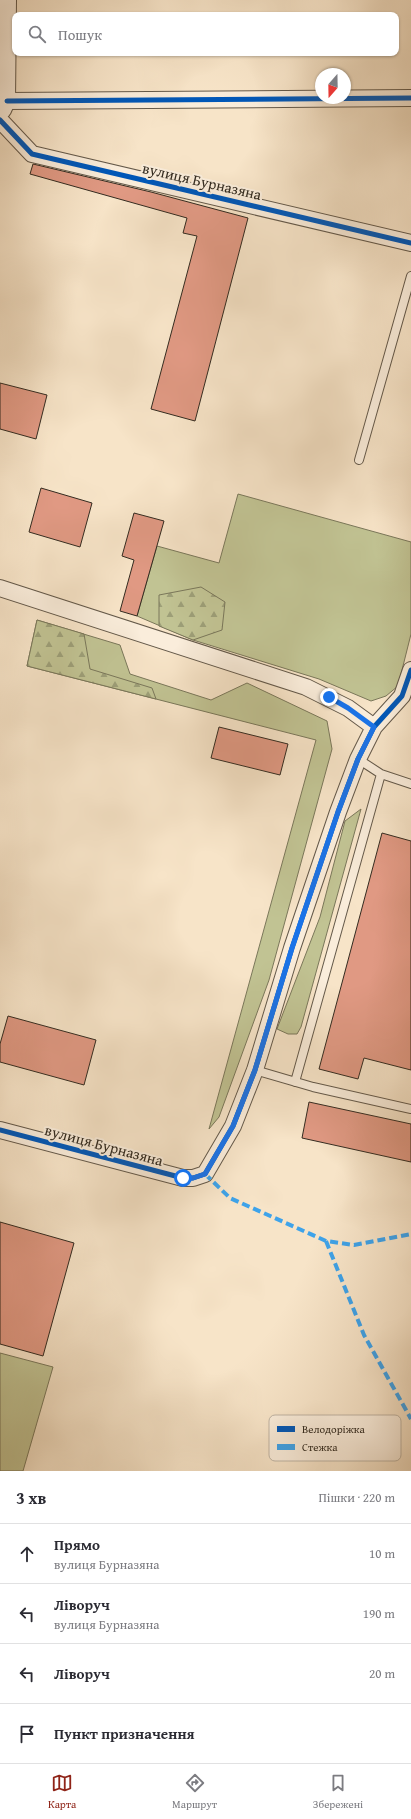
<!DOCTYPE html>
<html lang="uk">
<head>
<meta charset="utf-8">
<style>
  :root { --surface:#fff; --page:#f7f7f7; --text:#2b2b33; --muted:#7c7c81; --line:#e1e1e2; --accent:#8f2418 }
  body { margin:0; font-family:"Gentium Book Plus",serif; background:var(--page); color:var(--text) }
  .compass { position:absolute; left:315px; top:68px; width:36px; height:36px; border-radius:50%; background:var(--surface); box-shadow:0 1px 3px #0004; rotate:200deg }
  .stop { position:absolute; width:12px; height:12px; margin:-9px; border:3px solid #1a73e8; border-radius:50%; background:#fff }
  .stop.end { background:#1a73e8; border-color:#fff; box-shadow:0 1px 4px #0008 }
  .list { margin:0; padding:0; list-style:none }
  h2 { display:flex; justify-content:space-between; align-items:center; height:52px; margin:0; padding:0 16px; font-size:17px }
  h2 small { font-size:13px; font-weight:400; color:var(--muted) }
  .list li { display:grid; grid-template-columns:26px 1fr auto; gap:12px; align-items:center; box-sizing:border-box; height:60px; padding:0 16px; border-top:1px solid var(--line) }
  .list b { display:block; font-size:15px; white-space:nowrap }
  .list p { margin:0; font-size:13px; white-space:nowrap; color:var(--muted) }
  .list em { font-size:13px; font-style:normal; color:var(--muted) }
  .icon { flex:none; width:22px; height:22px; fill:none; stroke:currentColor; stroke-width:2; stroke-linecap:round; stroke-linejoin:round }
  .map { position:relative; flex:none; width:411px; height:1471px; overflow:hidden }
  .search { position:absolute; background:var(--surface); box-shadow:0 1px 3px #0004; left:12px; right:12px; top:12px; height:44px; display:flex; align-items:center; gap:10px; box-sizing:border-box; padding:0 14px; border-radius:8px; color:var(--muted); font-size:15px }
  .sheet { height:292px; background:var(--surface) }
  nav { display:flex; justify-content:space-around; align-items:center; box-sizing:border-box; height:56px; border-top:1px solid var(--line); background:var(--surface); font-size:11px; color:var(--muted) }
  nav a { display:grid; justify-items:center; gap:2px }
  nav .on { color:var(--accent) }
  .map>svg:first-child { display:block }
</style>
</head>
<body>
<div class="map">
<svg width="411" height="1471" viewBox="0 0 411 1471">
  <defs>
    <pattern id="forest-firs" width="22" height="20" patternUnits="userSpaceOnUse"><rect width="22" height="20" fill="#c1c393"/><path d="M5 1l3.5 6h-7zM16 11l3.5 6h-7z" fill="#9d9f78"/></pattern>
  </defs>
  <rect width="100%" height="100%" fill="#f7e4c8"/>
  <filter id="stains"><feTurbulence type="fractalNoise" baseFrequency=".005" numOctaves="4"/><feColorMatrix values="0 0 0 0 .2 0 0 0 0 .09 0 0 0 0 .02 0 0 0 .5 -.17"/></filter>
  <radialGradient id="worn" r=".72"><stop offset=".6" stop-color="#630" stop-opacity="0"/><stop offset="1" stop-color="#630" stop-opacity=".3"/></radialGradient>
  <!-- grass -->
  <path fill="#c1c393" stroke="#7a775a" d="M 238,494 L 411,542 L 411,634 L 398,686 L 386,696 L 371,701 L 319,679 L 193,640 L 137,616 L 157,546 L 219,563 Z
    M 37,620 L 120,645 L 130,674 L 211,700 L 247,683 L 327,721 L 332,749 L 269,980 L 219,1117 L 209,1129 L 316,740 L 27,666 Z
    M 361,809 L 301,1027 L 297,1034 L 288,1034 L 277,1029 L 320,917 L 345,821 Z
    M 0,1353 L 53,1367 L 23,1471 L 0,1471 Z"/>
  <!-- forest -->
  <path fill="url(#forest-firs)" stroke="#7a775a" d="M 201,587 L 225,602 L 222,630 L 193,640 L 159,626 L 159,595 Z
    M 37,620 L 84,634 L 90,669 L 152,688 L 156,699 L 27,666 Z"/>
  <!-- building -->
  <path fill="#e09983" stroke="#332b20" d="M 33,164 L 151,192 L 248,218 L 195,421 L 151,409 L 197,236 L 183,233 L 187,218 L 30,174 Z
    M 0,383 L 47,395 L 36,439 L 0,429 Z
    M 41,488 L 92,503 L 80,547 L 29,532 Z
    M 134,513 L 164,521 L 137,616 L 120,611 L 134,560 L 122,556 Z
    M 219,727 L 288,744 L 280,775 L 211,758 Z
    M 382,833 L 411,841 L 411,1070 L 364,1058 L 358,1079 L 319,1069 Z
    M 8,1016 L 96,1040 L 84,1085 L 0,1062 L 0,1044 Z
    M 309,1102 L 411,1124 L 411,1162 L 302,1138 Z
    M 0,1222 L 74,1243 L 43,1356 L 0,1344 Z"/>
  <g fill="none" stroke-linecap="round" stroke-linejoin="round">
    <!-- service casing -->
    <g stroke="#64594a" stroke-width="10">
      <path id="service" d="M 359,460 L 411,276
        M 381,774 L 411,784
        M 255,1070 L 313,1087 L 411,1109
        M 295,1082 L 381,774 L 358,759"/>
    </g>
    <!-- minor casing -->
    <g stroke="#64594a" stroke-width="18">
      <path id="minor" d="M 7,101 L 411,98
        M 3,110 L 7,101 L 8,0
        M 0,120 L 32,154 L 411,243
        M 0,588 L 306,687 L 348,708 L 374,727
        M 0,1130 L 183,1178 L 193,1178 L 205,1174 L 233,1126 L 255,1070 L 292,948 L 338,812 L 358,759 L 374,727 L 402,696 L 411,670"/>
    </g>
    <!-- service -->
    <use href="#service" stroke="#faeddb" stroke-width="8"/>
    <!-- minor -->
    <use href="#minor" stroke="#faeddb" stroke-width="16"/>
    <!-- quiet -->
    <path stroke="#3ea3ea" stroke-width="4" stroke-dasharray="8 4" stroke-linecap="butt" d="M 205,1174 L 230,1198 L 326,1241 L 354,1245 L 411,1234
      M 326,1241 L 364,1335 L 411,1419"/>
    <!-- cycleway casing -->
    <g stroke="#faeddb" stroke-width="8">
      <path id="cycleway" d="M 7,101 L 411,98
        M 0,120 L 32,154 L 411,243
        M 0,1130 L 183,1178 L 193,1178 L 205,1174 L 233,1126 L 255,1070 L 292,948 L 338,812 L 358,759 L 374,727 L 402,696 L 411,670"/>
    </g>
    <!-- cycleway -->
    <use href="#cycleway" stroke="#0057b8" stroke-width="5"/>
  </g>
  <g fill="none" stroke-linecap="round" stroke-linejoin="round">
    <!-- route -->
    <path stroke="#1a73e8" stroke-width="5" d="M 183,1178 L 193,1178 L 205,1174 L 233,1126 L 255,1070 L 292,948 L 338,812 L 358,759 L 374,727 L 348,708 L 329,697"/>
  </g>
  <g text-anchor="middle" dominant-baseline="central" stroke-width="4" stroke-linejoin="round" paint-order="stroke">
    <!-- street labels -->
    <g font-size="15" fill="#332b20" stroke="#faeddb">
      <text transform="translate(202 181) rotate(13)">вулиця Бурназяна</text>
      <text transform="translate(104 1145) rotate(15)">вулиця Бурназяна</text>
    </g>
  </g>
  <!-- legend -->
  <rect x="269" y="1415" width="132" height="46" rx="6" fill="#faeddb" stroke="#beb3a3" stroke-width="1"/>
  <rect x="277" y="1426" width="18" height="6" fill="#0057b8"/>
  <rect x="277" y="1444" width="18" height="6" fill="#3ea3ea"/>
  <g font-size="11" fill="#332b20">
    <text x="302" y="1433">Велодоріжка</text>
    <text x="302" y="1451">Стежка</text>
  </g>
  <rect width="100%" height="100%" filter="url(#stains)"/>
  <rect width="100%" height="100%" fill="url(#worn)"/>
</svg>
<svg class="compass" viewBox="-18 -18 36 36"><path d="M0-13l5 13h-10z" fill="#e53935"/><path d="M0 13l5-13h-10z" fill="#7c7c81"/></svg>
<div class="stop" style="left:183px;top:1178px"></div>
<div class="stop end" style="left:329px;top:697px"></div>
<div class="search"><svg class="icon" aria-label="search" viewBox="0 0 24 24"><circle cx="10" cy="10" r="6"/><path d="M15 15l6 6"/></svg>Пошук</div>
</div>
<section class="sheet">
<h2>3 хв<small>Пішки · 220 m</small></h2>
<ul class="list">
<li><svg class="icon" aria-label="ahead" viewBox="0 0 24 24"><path d="M12 20V5M6 11l6-6 6 6"/></svg><div><b>Прямо</b><p>вулиця Бурназяна</p></div><em>10 m</em></li>
<li><svg class="icon" aria-label="left" viewBox="0 0 24 24"><path d="M17 20v-9H6M10 6l-5 5 5 5"/></svg><div><b>Ліворуч</b><p>вулиця Бурназяна</p></div><em>190 m</em></li>
<li><svg class="icon" aria-label="left" viewBox="0 0 24 24"><path d="M17 20v-9H6M10 6l-5 5 5 5"/></svg><div><b>Ліворуч</b></div><em>20 m</em></li>
<li><svg class="icon" aria-label="arrive" viewBox="0 0 24 24"><path d="M6 21V4h12l-3 4 3 4H6"/></svg><div><b>Пункт призначення</b></div></li>
</ul>
</section>
<nav>
<a class="on"><svg class="icon" aria-label="map" viewBox="0 0 24 24"><path d="M3 6l6-2 6 2 6-2v14l-6 2-6-2-6 2zM9 4v14M15 6v14"/></svg>Карта</a>
<a><svg class="icon" aria-label="directions" viewBox="0 0 24 24"><path d="M12 3l9 9-9 9-9-9zM9 14v-3h6M13 9l2 2-2 2"/></svg>Маршрут</a>
<a><svg class="icon" aria-label="saved" viewBox="0 0 24 24"><path d="M7 4h10v16l-5-4-5 4z"/></svg>Збережені</a>
</nav>
</body>
</html>
